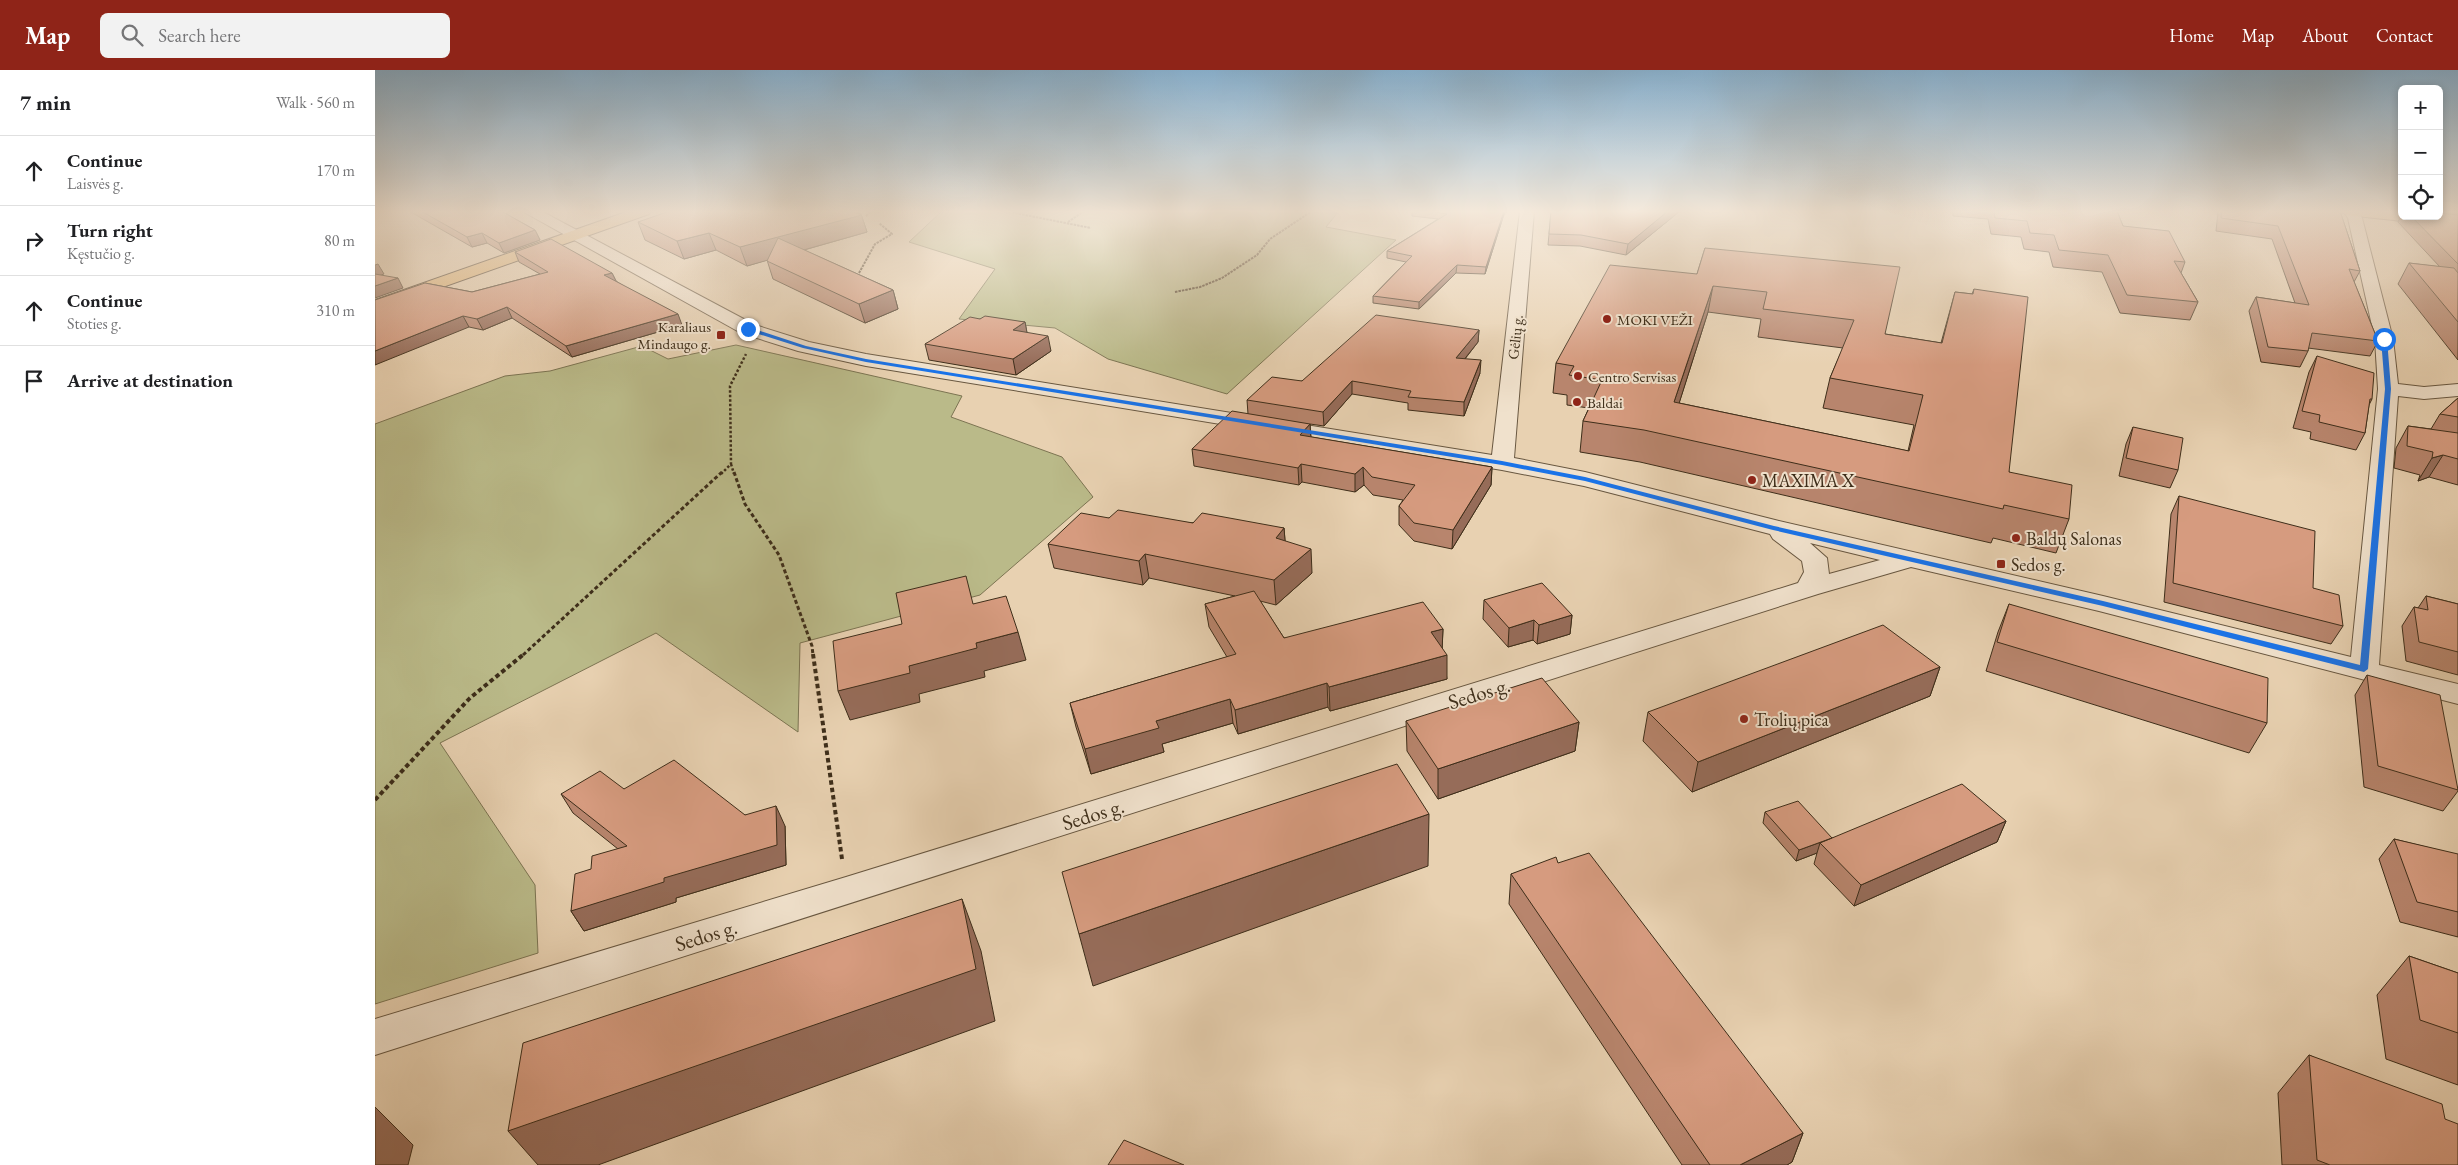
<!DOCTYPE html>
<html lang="en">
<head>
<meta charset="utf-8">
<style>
  :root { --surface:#fff; --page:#f2f2f2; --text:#202124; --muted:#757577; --line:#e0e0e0; --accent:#8f2418 }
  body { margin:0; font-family:"EB Garamond",serif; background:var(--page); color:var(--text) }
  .controls { position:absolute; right:15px; top:15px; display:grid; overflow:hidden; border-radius:8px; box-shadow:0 2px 8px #0003 }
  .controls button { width:45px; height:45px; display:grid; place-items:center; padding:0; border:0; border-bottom:1px solid var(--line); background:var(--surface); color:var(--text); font:25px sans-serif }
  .stop { position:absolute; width:15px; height:15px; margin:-11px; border:4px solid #1a73e8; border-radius:50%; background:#fff }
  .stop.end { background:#1a73e8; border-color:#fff; box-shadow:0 1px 5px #0008 }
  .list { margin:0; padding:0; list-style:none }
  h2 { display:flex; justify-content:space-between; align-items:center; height:65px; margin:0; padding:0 20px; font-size:21px }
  h2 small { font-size:16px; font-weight:400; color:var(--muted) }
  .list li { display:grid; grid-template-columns:32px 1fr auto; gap:15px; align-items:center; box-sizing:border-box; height:70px; padding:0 20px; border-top:1px solid var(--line) }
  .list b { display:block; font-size:19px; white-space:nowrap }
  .list p { margin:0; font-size:16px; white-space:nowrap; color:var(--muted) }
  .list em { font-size:16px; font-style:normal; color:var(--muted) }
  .icon { flex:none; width:28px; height:28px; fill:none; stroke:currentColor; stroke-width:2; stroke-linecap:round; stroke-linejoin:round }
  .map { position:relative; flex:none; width:2083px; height:1095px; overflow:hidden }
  header { display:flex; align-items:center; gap:30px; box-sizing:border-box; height:70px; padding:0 25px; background:var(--accent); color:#fff }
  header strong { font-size:24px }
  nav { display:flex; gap:28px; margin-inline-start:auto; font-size:18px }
  .search { width:350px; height:45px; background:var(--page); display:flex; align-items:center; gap:12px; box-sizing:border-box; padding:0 18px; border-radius:8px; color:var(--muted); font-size:19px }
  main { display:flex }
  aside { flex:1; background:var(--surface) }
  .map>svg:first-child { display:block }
</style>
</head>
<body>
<header>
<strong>Map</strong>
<div class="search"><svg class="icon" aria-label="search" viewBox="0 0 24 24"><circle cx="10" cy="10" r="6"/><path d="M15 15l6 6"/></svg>Search here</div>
<nav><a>Home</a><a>Map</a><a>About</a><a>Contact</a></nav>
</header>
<main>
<aside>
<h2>7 min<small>Walk · 560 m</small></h2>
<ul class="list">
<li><svg class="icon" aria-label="ahead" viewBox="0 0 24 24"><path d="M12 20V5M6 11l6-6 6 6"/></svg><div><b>Continue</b><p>Laisvės g.</p></div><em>170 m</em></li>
<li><svg class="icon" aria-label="right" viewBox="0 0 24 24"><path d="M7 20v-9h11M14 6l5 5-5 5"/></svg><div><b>Turn right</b><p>Kęstučio g.</p></div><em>80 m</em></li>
<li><svg class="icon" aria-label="ahead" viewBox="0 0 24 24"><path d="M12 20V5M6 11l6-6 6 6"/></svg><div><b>Continue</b><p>Stoties g.</p></div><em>310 m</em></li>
<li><svg class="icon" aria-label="arrive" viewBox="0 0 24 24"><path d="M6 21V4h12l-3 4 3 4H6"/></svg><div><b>Arrive at destination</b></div></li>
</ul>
</aside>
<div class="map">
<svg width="2083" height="1095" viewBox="0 0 2083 1095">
  <rect width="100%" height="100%" fill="#e8d1b1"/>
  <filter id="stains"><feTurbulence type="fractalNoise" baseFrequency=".004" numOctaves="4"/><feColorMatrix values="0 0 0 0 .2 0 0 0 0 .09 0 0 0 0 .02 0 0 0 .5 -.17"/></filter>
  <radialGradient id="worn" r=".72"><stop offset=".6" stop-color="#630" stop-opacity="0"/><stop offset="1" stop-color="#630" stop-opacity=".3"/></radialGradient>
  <!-- green -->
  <path fill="#baba89" stroke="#7c7452" d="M 567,141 L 964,141 L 951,157 L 1021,170 L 852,324 L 733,289 L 680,258 L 584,249 L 620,199 L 534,172 Z
    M 361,275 L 587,326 L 576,347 L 687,387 L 718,427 L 605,525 L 425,573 L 423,662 L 281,563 L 65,673 L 160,815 L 163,883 L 0,934 L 0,354 L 130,306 L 175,301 L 267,276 L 293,289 Z"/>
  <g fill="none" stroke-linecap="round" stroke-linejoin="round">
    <!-- minor casing -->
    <g stroke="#685740" stroke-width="2">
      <path id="minor" d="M 147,141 L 166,141 L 380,255 L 434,272 L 491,284 L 1117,385 L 1145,141 L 1159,141 L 1139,388 L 1210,402 L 1400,450 L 1728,526 L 1976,587 L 2003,319 L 2000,269 L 1973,148 L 1969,142 L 1983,141 L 1987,148 L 2018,269 L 2023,314 L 2049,317 L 2083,314 L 2083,326 L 2049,329 L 2023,326 L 2004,595 L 2083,614 L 2083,634 L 1724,541 L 1536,497 L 1443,524 L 0,985 L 0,949 L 471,807 L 1423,513 L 1429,502 L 1427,491 L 1398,469 L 1395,464 L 1209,416 L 1127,400 L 491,296 L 423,281 L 366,263 ZM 1435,473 L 1505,490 L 1454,504 L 1452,488 Z"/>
    </g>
    <!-- major casing -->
    <g stroke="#3e2e1a" stroke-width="2">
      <path id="major" d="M 254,141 L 276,141 L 274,144 L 0,241 L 0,230 Z
        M 1965,141 L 2019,141 L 2027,142 L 2027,146 L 2083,147 L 2083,157 L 1972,145 Z"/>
    </g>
    <!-- path-far3 -->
    <path stroke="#3e2e1a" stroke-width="2" stroke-dasharray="2.5 1" stroke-linecap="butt" d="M 630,141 L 716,158
      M 491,146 L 496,141
      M 693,152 L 709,141
      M 484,203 L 500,174 L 517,164 L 504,153
      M 800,222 L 825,217 L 847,208 L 882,185 L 895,169 L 937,141"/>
    <!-- path-far2 -->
    <path stroke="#3e2e1a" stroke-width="2.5" stroke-dasharray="2.5 2" stroke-linecap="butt" d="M 356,394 L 359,404
      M 346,404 L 356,394 L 355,316 L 371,284"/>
    <!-- path-far1 -->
    <path stroke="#3e2e1a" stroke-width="3" stroke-dasharray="4 2.5" stroke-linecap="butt" d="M 359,402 L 370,434 L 404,485 L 437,576 L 438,585
      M 148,585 L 347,402"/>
    <!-- path -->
    <path stroke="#3e2e1a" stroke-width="4" stroke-dasharray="4.5 3" stroke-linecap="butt" d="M 438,584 L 467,789
      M 0,730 L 95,628 L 149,584"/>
    <!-- minor -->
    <use href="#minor" fill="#f0e1cc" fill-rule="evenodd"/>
    <!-- major -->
    <use href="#major" fill="#e4b878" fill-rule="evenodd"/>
  </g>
  <!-- wall -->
  <path fill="#b8856d" stroke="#3e2e1a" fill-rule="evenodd" d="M 34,141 L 126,141 L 160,160 L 165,170 L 129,183 L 112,173 L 97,177 Z
    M 485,141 L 492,162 L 429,180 L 518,220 L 523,239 L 490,253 L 398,209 L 392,190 L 372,196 L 341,180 L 309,189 L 270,170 L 263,152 Z
    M 1037,141 L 1130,141 L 1110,204 L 1081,203 L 1044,239 L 998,233 L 998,226 L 1031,192 L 1012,188 L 1012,181 L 1063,149 L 1037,146 Z
    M 1176,141 L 1305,141 L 1251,185 L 1205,176 L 1173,175 Z
    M 1578,141 L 1742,141 L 1748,156 L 1810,192 L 1806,203 L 1823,232 L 1815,250 L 1745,243 L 1727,202 L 1678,197 L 1674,182 L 1649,179 L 1646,167 L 1616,164 L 1613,149 L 1578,146 Z
    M 1838,141 L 1965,141 L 1985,201 L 1979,212 L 2003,271 L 1995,286 L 1933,278 L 1933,281 L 1925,297 L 1886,292 L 1874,241 L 1881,227 L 1920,233 L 1897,169 L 1841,161 L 1843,142 Z
    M 2064,141 L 2083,141 L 2083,290 L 2023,214 L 2034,193 L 2065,197 L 2023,152 L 2027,144 L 2027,146 L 2064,146 Z
    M 1330,178 L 1510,264 L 1566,273 L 1580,222 L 1597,224 L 1599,219 L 1634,402 L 1694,449 L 1681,483 L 1618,468 L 1616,473 L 1265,392 L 1205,382 L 1208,351 L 1214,338 L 1192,335 L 1192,325 L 1178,323 L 1181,293 L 1322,204 ZM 1333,242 L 1386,249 L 1383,267 L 1468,278 L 1455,308 L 1448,338 L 1539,355 L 1533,381 L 1304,333 Z
    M 140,182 L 237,203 L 241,211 L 307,255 L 197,287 L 137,248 L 108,260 L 94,257 L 50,213 L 97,222 L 165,204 L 144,192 Z
    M 605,249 L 650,252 L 652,263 L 676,281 L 641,305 L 554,290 L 550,274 Z
    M 1104,260 L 1103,272 L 1090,289 L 1105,303 L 1089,346 L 1033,340 L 1033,333 L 977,324 L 949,356 L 935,354 L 936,367 L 1117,397 L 1116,415 L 1077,479 L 1039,471 L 1024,455 L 1024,436 L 1028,430 L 998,425 L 989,415 L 980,422 L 927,412 L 924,415 L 819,396 L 817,379 L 873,344 L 872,330 L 927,311 Z
    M 1942,286 L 1997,329 L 1994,335 L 1990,363 L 1981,380 L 1935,369 L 1936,362 L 1918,358 L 1934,302 Z
    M 2083,328 L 2083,415 L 2054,407 L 2043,411 L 2045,405 L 2019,398 L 2021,378 L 2033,356 L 2056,359 L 2065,344 Z
    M 1758,357 L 1803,400 L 1795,418 L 1744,406 L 1751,374 Z
    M 1804,426 L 1938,518 L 1968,556 L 1956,574 L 1789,532 L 1796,444 Z
    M 734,448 L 909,458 L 910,471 L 937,503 L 901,535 L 885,531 L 909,568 L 1068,559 L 1067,578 L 1072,609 L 955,641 L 953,637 L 863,664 L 858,653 L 787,674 L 789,682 L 716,704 L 701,657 L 695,633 L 852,587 L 834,557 L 830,534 L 860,526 L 774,508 L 768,515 L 679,498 L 673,474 Z
    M 2051,526 L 2083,534 L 2083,605 L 2031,591 L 2027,556 L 2039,537 L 2043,538 Z
    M 1109,530 L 1197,545 L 1195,564 L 1162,574 L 1158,570 L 1133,577 L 1108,549 Z
    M 1634,534 L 1892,653 L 1874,683 L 1611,601 L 1623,562 Z
    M 1565,597 L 1555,626 L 1317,722 L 1268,671 L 1273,642 Z
    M 1992,605 L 2083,718 L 2083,721 L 2068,741 L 1989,717 L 1980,625 Z
    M 1031,651 L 1204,652 L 1200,681 L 1063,729 L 1032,681 Z
    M 249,719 L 370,745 L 410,756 L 411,795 L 301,828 L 301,832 L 209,861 L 196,841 L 216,799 L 243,779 L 198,743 L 186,724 Z
    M 1390,742 L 1457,768 L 1631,751 L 1622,772 L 1479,836 L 1439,794 L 1442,783 L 1421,791 L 1388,753 Z
    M 2019,769 L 2083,785 L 2083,867 L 2025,852 L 2004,789 Z
    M 1183,793 L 1428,1063 L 1417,1092 L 1412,1095 L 1307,1095 L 1134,834 L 1136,804 Z
    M 2034,886 L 2083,903 L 2083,1015 L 2011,989 L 2002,925 Z
    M 1934,985 L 2070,1049 L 2083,1095 L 1907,1095 L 1903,1023 Z"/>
  <!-- shaded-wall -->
  <path fill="#966c59" stroke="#3e2e1a" d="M 485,141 L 492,162 L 372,196 L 365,177 Z
    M 1129,141 L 1130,141 L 1110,204 L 1111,197 Z
    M 1293,141 L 1305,141 L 1251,185 L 1253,174 Z
    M 160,160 L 165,170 L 129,183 L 124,173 Z
    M 107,163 L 112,173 L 97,177 L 92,167 Z
    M 334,163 L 341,180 L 309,189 L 302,171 Z
    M 3,194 L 9,204 L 0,207 L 0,195 Z
    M 1082,195 L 1081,203 L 1044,239 L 1044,232 Z
    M 237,203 L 242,213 L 229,205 Z
    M 23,208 L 28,218 L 0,228 L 0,216 Z
    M 1338,216 L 1333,242 L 1295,362 L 1299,332 Z
    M 518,220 L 523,239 L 490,253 L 484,234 Z
    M 132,237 L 137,248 L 108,260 L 102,249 Z
    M 303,244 L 307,255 L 197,287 L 191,276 Z
    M 88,246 L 94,257 L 0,295 L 0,281 Z
    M 650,252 L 653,268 L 638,260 Z
    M 1104,260 L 1103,272 L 1080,301 L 1081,288 Z
    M 673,266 L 676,281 L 641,305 L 638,289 Z
    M 1106,290 L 1105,303 L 1089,346 L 1089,332 Z
    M 977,311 L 977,324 L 949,356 L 948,342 Z
    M 935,354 L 936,371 L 925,365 Z
    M 2068,385 L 2054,407 L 2043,411 L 2057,388 Z
    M 926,394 L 927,412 L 924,415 L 923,398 Z
    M 988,397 L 989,415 L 980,422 L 980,404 Z
    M 1117,397 L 1116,415 L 1077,479 L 1078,460 Z
    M 909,458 L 911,482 L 901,468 Z
    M 936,479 L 937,503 L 901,535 L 899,510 Z
    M 770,484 L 774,508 L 768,515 L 764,491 Z
    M 1197,545 L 1195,564 L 1162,574 L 1164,555 Z
    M 1159,550 L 1158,570 L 1133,577 L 1134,558 Z
    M 1068,559 L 1067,582 L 1056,562 Z
    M 643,562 L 651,590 L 609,601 L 610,607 L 544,624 L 545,632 L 475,650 L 463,621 L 534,596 L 601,573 Z
    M 1072,585 L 1072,609 L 955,641 L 954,617 Z
    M 1565,597 L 1555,626 L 1317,722 L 1323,692 Z
    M 952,613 L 953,637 L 863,664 L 860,640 Z
    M 855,629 L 858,653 L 787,674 L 789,682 L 716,704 L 710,679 L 781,651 Z
    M 1204,652 L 1200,681 L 1063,729 L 1063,699 Z
    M 401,736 L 410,756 L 411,795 L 301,828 L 301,832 L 209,861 L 196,841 Z
    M 1054,744 L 1053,796 L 718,916 L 704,864 Z
    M 1631,751 L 1622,772 L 1479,836 L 1486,815 Z
    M 1457,768 L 1445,773 L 1442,783 L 1421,791 L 1424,780 Z
    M 587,829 L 606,881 L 620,951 L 223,1095 L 163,1095 L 133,1061 Z
    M 0,1037 L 38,1075 L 33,1095 L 0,1095 Z
    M 1428,1063 L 1417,1092 L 1412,1095 L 1365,1095 Z"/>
  <!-- building -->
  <path fill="#d69b7f" stroke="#3e2e1a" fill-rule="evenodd" d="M 46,141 L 126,141 L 160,160 L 124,173 L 107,163 L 92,167 Z
    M 295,141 L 485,141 L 481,143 L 487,145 L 365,177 L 334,163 L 302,171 L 263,152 Z
    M 1053,141 L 1129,141 L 1111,197 L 1082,195 L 1044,232 L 998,226 L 1037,186 L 1012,181 L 1072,144 Z
    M 1176,141 L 1293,141 L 1253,174 L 1206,165 L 1174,164 Z
    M 1619,141 L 1742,141 L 1748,156 L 1794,161 L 1810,192 L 1799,191 L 1823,232 L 1752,225 L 1733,185 L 1684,180 L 1679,165 L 1655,163 L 1652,151 L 1620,148 Z
    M 1847,141 L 1965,141 L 1985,201 L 1974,199 L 2003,271 L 1937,263 L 1933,281 L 1893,277 L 1881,227 L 1934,235 L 1903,156 L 1846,148 Z
    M 2064,143 L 2083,145 L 2083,194 L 2036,146 L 2064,146 Z
    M 403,168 L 518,220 L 484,234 L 392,191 Z
    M 176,169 L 237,203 L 229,205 L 303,244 L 191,276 L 132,237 L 102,249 L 88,246 L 0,281 L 0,230 L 50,213 L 97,222 L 173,202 L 140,182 Z
    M 1330,178 L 1525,197 L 1510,264 L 1567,273 L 1580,222 L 1598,224 L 1599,219 L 1653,227 L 1634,402 L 1697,415 L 1694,449 L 1629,435 L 1628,439 L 1269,360 L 1208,351 L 1227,310 L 1194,305 L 1199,296 L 1181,293 L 1235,195 L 1322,204 ZM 1338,216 L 1392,222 L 1388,239 L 1479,250 L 1455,308 L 1548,325 L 1534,381 L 1299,332 Z
    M 2034,193 L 2079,198 L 2083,203 L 2083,252 Z
    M 0,204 L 23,208 L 0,216 Z
    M 1001,245 L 1104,260 L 1081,288 L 1106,290 L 1089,332 L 1033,327 L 1036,321 L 977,311 L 948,342 L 872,330 L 897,307 L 927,311 Z
    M 610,246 L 650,252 L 638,260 L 673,266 L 638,289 L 550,274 L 595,247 L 605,249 Z
    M 1942,286 L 1999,303 L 1997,329 L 1995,329 L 1990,363 L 1944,352 L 1945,345 L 1927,341 Z
    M 2083,328 L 2083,347 L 2065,344 Z
    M 857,341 L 935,354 L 925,365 L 1117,397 L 1078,460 L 1039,453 L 1024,436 L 1040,415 L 997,407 L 988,397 L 980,404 L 926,394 L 923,398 L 817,379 Z
    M 2033,356 L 2083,363 L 2083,389 L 2068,385 L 2057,388 L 2058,382 L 2032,376 Z
    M 1758,357 L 1808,368 L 1803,400 L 1751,388 Z
    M 1804,426 L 1940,461 L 1938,518 L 1964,525 L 1968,556 L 1798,513 Z
    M 743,440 L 818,453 L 827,443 L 909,458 L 901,468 L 936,479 L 899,510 L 770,484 L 764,491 L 673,474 L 706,443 L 734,448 Z
    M 591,506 L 598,534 L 631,526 L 643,562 L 601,573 L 602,578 L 534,596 L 535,603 L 463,621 L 458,571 L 527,554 L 521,523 Z
    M 1167,513 L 1197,545 L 1164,555 L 1159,550 L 1134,558 L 1109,530 Z
    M 879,521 L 909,568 L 1048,532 L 1068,559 L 1056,562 L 1072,585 L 954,617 L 952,613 L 860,640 L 855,629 L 781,651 L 784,658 L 710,679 L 695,633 L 861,584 L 830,534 Z
    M 2051,526 L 2083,534 L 2083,582 L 2044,572 L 2039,537 L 2053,540 Z
    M 1634,534 L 1893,608 L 1892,653 L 1622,572 Z
    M 1508,555 L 1565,597 L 1323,692 L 1273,642 Z
    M 1992,605 L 2065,625 L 2083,720 L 2003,696 Z
    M 1167,608 L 1204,652 L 1063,699 L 1031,651 Z
    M 299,690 L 370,745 L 401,736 L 402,775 L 289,808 L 289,812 L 196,841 L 200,804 L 216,799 L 217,786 L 252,776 L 186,724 L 225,701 L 249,719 Z
    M 1022,694 L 1054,744 L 704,864 L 687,802 Z
    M 1587,714 L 1631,751 L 1486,815 L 1445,773 Z
    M 1423,731 L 1457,768 L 1424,780 L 1390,742 Z
    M 2019,769 L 2083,784 L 2083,842 L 2042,832 Z
    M 1214,783 L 1428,1063 L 1365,1095 L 1335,1095 L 1136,804 L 1181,787 L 1183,793 Z
    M 587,829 L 601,899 L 133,1061 L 148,973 Z
    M 2034,886 L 2083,903 L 2083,963 L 2045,950 Z
    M 1934,985 L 2067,1034 L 2070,1049 L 2083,1054 L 2083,1095 L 1955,1095 L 1942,1090 Z
    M 749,1070 L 809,1095 L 733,1095 Z"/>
  <!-- sky -->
  <linearGradient id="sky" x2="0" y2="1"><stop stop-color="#89b4d4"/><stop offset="0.48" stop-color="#f5eadc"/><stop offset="1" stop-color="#f5eadc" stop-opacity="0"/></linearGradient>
  <rect width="2083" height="295" fill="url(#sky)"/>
  <!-- route -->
  <path fill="#1a73e8" d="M 373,257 L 431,276 L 491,289 L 1127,391 L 1210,407 L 1399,456 L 1728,531 L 1985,595 L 2010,319 L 2006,269 L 2009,267 L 2012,269 L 2016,319 L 1993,599 L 1989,602 L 1728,536 L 1398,460 L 1210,411 L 1127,395 L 491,292 L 428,278 L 371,260 Z"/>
  <!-- markers -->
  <g fill="#8f2418" stroke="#f0e1cc" stroke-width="2">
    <circle cx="1232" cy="249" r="5"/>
    <rect x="341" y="260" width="10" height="10" rx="2.5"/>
    <circle cx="1203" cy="306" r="5"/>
    <circle cx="1202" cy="332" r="5"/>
    <circle cx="1377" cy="410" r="5"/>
    <circle cx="1641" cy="468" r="5"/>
    <rect x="1621" y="489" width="10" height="10" rx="2.5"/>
    <circle cx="1369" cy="649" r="5"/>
  </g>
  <g text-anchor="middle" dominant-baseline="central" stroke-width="4" stroke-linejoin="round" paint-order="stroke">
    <!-- far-poi labels -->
    <g font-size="15" fill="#3e2e1a" stroke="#f0e1cc" text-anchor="start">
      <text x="1242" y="249">MOKI VEŽI</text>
      <text x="336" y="256" text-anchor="end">Karaliaus<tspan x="336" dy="17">Mindaugo g.</tspan></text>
      <text x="1213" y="306">Centro Servisas</text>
      <text x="1212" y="332">Baldai</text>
    </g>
    <!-- far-street labels -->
    <g font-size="15" fill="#3e2e1a" stroke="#f0e1cc">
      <text transform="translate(1140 267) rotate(-84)">Gėlių g.</text>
    </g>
    <!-- poi labels -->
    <g font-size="18" fill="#3e2e1a" stroke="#f0e1cc" text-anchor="start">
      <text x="1387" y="410">MAXIMA X</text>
      <text x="1651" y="468">Baldų Salonas</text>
      <text x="1636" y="494">Sedos g.</text>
      <text x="1379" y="649">Trolių pica</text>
    </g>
    <!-- near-street labels -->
    <g font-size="21" fill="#3e2e1a" stroke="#f0e1cc">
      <text transform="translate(1104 623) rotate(-17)">Sedos g.</text>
      <text transform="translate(718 744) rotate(-17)">Sedos g.</text>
      <text transform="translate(331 865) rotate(-17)">Sedos g.</text>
    </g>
  </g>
  <rect width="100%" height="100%" filter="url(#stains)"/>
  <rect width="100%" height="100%" fill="url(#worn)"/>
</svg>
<div class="controls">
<button>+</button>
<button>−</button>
<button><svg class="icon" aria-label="locate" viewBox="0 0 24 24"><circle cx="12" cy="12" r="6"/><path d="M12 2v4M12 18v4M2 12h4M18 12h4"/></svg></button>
</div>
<div class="stop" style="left:2009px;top:269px"></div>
<div class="stop end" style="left:373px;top:259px"></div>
</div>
</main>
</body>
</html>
